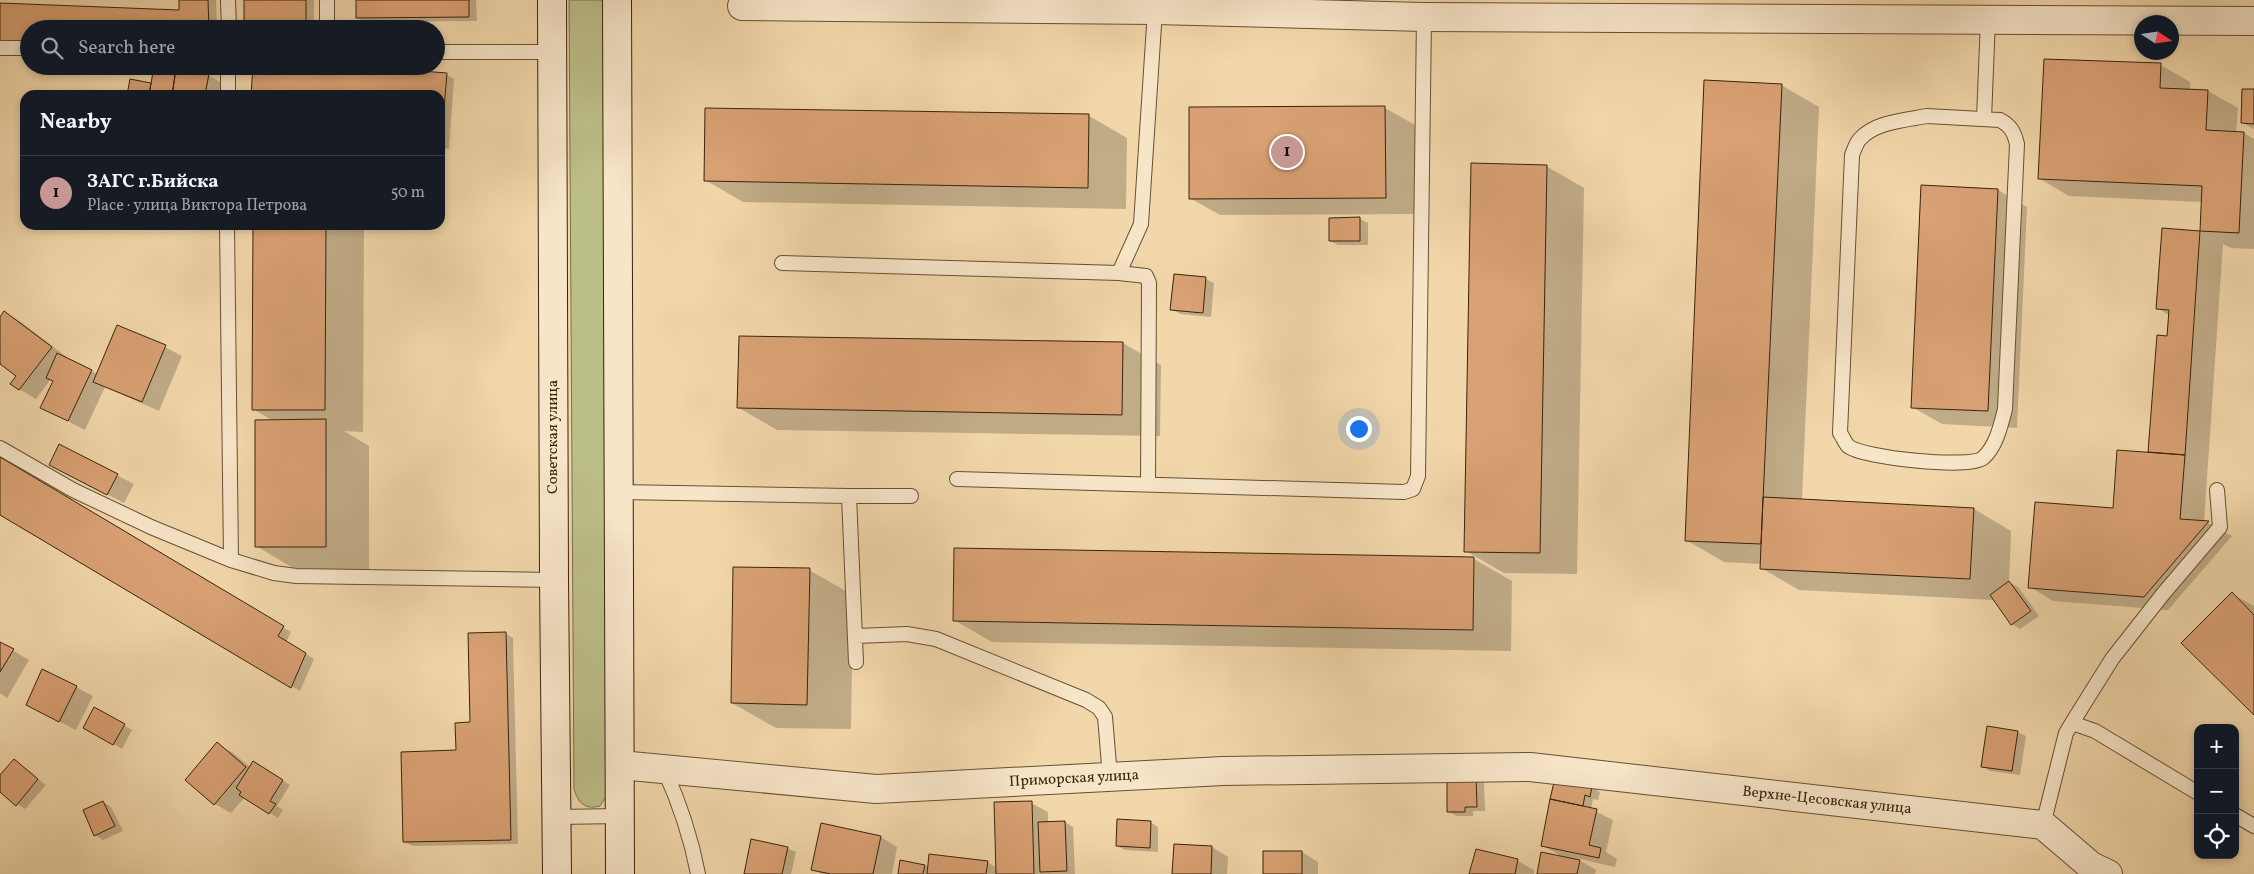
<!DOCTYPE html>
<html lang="en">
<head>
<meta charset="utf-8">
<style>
  :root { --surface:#171b24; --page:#242831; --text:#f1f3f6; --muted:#9ea1a6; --line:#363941; --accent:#c59692 }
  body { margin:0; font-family:Vollkorn,serif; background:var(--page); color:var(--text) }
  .controls { position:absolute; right:15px; bottom:15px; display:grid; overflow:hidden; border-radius:10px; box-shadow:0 2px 8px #0003 }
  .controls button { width:45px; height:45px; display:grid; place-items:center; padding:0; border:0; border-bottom:1px solid var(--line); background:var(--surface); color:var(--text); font:25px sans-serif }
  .compass { position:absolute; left:2134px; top:15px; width:45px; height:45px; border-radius:50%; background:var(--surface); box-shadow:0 2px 8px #0003; rotate:102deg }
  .you { position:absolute; left:1358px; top:428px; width:18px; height:18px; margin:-12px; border:4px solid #fff; border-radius:50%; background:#1a73e8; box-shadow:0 0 0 8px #1a73e833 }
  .badge { display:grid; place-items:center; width:32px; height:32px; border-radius:50%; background:var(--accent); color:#111; font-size:16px; font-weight:700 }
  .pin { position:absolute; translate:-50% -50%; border:2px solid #fff; box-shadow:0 1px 5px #0006 }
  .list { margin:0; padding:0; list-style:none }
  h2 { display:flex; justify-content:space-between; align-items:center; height:65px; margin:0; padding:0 20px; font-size:21px }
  h2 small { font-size:16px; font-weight:400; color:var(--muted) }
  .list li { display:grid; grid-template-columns:32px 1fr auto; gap:15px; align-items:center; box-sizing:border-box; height:75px; padding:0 20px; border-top:1px solid var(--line) }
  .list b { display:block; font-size:19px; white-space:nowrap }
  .list p { margin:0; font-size:16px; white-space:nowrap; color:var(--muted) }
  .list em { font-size:16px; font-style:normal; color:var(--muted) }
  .icon { flex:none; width:28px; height:28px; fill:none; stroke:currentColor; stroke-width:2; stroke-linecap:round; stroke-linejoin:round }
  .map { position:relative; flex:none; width:2254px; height:874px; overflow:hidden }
  .search { position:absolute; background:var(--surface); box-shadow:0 2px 8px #0003; left:20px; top:20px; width:425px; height:55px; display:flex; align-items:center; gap:12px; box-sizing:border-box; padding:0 18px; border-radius:28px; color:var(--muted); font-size:19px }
  .panel { position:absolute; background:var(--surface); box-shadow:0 2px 8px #0003; left:20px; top:90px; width:425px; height:140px; border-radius:15px }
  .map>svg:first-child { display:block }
</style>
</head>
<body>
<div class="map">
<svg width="2254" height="874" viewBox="0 0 2254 874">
  <rect width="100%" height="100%" fill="#f2d7aa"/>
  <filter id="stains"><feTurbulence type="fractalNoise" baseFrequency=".004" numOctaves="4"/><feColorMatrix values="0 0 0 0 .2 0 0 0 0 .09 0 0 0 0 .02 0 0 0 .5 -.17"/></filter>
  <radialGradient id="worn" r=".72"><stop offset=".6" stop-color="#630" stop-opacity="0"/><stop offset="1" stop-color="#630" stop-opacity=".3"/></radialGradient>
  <!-- green -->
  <path fill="#bcbe88" stroke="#7a704a" d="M 569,0 L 605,0 L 607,795 L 600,806 C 585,810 578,803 574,789 Z"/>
  <!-- shadow -->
  <path fill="#0003" d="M 180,0 L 216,0 L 217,29 L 29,29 L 0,45 L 0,5 L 180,11 Z
    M 245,0 L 314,0 L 314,25 L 253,25 L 245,20 Z
    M 357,0 L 476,0 L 477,21 L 365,22 L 357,17 Z
    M 2161,65 L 2190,82 L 2190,90 L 2208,91 L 2238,108 L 2236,133 L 2244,133 L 2254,139 L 2254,249 L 2231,248 L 2223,244 L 2204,522 L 2209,523 L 2232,536 L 2168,610 L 2053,601 L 2030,587 L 2114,510 L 2150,454 L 2158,336 L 2168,337 L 2169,315 L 2157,308 L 2163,230 L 2201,233 L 2202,202 L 2069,196 L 2040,179 Z
    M 446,74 L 454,79 L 449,149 L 440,148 L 440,95 L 252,95 Z
    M 208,75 L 225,85 L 223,95 L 130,95 L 131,81 L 152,85 Z
    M 1781,85 L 1819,107 L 1802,500 L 1974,509 L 2011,531 L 2009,582 L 2018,587 L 2039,616 L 2020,629 L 2012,624 L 1994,600 L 1799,590 L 1761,568 L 1761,564 L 1724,562 L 1686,540 Z
    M 2254,90 L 2254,129 L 2242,123 Z
    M 1190,108 L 1385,108 L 1415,125 L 1415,214 L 1220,215 L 1190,198 Z
    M 706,109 L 1089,116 L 1127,138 L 1126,209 L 743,202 L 705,180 Z
    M 1546,166 L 1584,188 L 1577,574 L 1504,573 L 1466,551 Z
    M 1998,190 L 2027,207 L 2017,428 L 1942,424 L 1912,407 Z
    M 1360,219 L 1368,223 L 1368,245 L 1338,245 L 1330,241 Z
    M 254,225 L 364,225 L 363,432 L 344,431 L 369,446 L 369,571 L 300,572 L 256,546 L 273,421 L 253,409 Z
    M 1206,279 L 1214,283 L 1211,317 L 1180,314 L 1172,309 Z
    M 5,313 L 21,322 L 68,358 L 66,359 L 97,374 L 165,347 L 182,356 L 159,411 L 105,387 L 85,430 L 42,408 L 54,381 L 51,379 L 36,399 L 19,389 L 18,376 L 0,362 L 0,319 Z
    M 740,337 L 1123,343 L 1161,365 L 1160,436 L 777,430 L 739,408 Z
    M 60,446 L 134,484 L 124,503 L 67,474 Z
    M 0,458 L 291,632 L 286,642 L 314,659 L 300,691 L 0,513 Z
    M 1474,559 L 1512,581 L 1511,651 L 992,642 L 954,620 Z
    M 809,570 L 853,595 L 851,729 L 776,728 L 732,703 Z
    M 2232,594 L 2254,606 L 2254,714 Z
    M 505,633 L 513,638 L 518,844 L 413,846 L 404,842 L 471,723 Z
    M 0,643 L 29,660 L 7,698 L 0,693 Z
    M 76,687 L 93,696 L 76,730 L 27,705 Z
    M 94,709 L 132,730 L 122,749 L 84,727 Z
    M 2017,732 L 2026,736 L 2020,775 L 1990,771 L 1982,766 Z
    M 217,744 L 233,753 L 250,767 L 261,767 L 290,785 L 277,806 L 283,810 L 278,818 L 245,797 L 231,813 L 215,804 Z
    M 14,760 L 46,785 L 25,809 L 0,791 L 0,777 Z
    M 1448,777 L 1484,781 L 1485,811 L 1473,811 L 1473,816 L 1457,816 L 1449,812 Z
    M 1556,780 L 1592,787 L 1600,792 L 1598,800 L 1593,799 L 1591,809 L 1613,820 L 1606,852 L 1617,859 L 1615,867 L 1576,858 L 1596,870 L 1595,874 L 1538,874 L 1563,857 L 1542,845 Z
    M 103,802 L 111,807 L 123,831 L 103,840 L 95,835 Z
    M 1031,803 L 1048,812 L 1048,823 L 1065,822 L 1073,827 L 1075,874 L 899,874 L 925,866 L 929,868 L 987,862 L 997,868 Z
    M 1150,822 L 1158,827 L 1158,852 L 1125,850 L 1117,846 Z
    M 822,825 L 881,837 L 897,847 L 892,874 L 821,874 L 813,869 Z
    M 1212,847 L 1228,857 L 1227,874 L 1174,874 Z
    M 787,848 L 796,852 L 791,874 L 745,874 Z
    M 1476,851 L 1518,861 L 1534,870 L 1534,874 L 1471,874 Z
    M 1302,852 L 1318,862 L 1318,874 L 1264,874 Z"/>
  <!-- building -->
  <path fill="#d9a174" stroke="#38230d" d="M 179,0 L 208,0 L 209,29 L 29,29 L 29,42 L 0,41 L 0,3 L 179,10 Z
    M 244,0 L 306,0 L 306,21 L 244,21 Z
    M 356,0 L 469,0 L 469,17 L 356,18 Z
    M 2044,59 L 2161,63 L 2160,88 L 2208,90 L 2206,130 L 2244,132 L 2239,233 L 2200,231 L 2202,186 L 2038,179 Z
    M 154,66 L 176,69 L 172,95 L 149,95 Z
    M 253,66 L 356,66 L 447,73 L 441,145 L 440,95 L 251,95 Z
    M 176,69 L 209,74 L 205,95 L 172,95 Z
    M 130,79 L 151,83 L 149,95 L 127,95 Z
    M 1704,80 L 1782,84 L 1761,544 L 1685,541 Z
    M 2242,89 L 2254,89 L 2254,124 L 2241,123 Z
    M 1385,106 L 1386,198 L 1189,199 L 1189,107 Z
    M 705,108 L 1089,114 L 1088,188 L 704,181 Z
    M 1471,163 L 1547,165 L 1540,553 L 1464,552 Z
    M 1921,185 L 1998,189 L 1988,411 L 1911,408 Z
    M 1360,217 L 1360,241 L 1329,241 L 1329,218 Z
    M 253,225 L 326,225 L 325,410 L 252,410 Z
    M 2162,228 L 2200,231 L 2185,455 L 2148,452 L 2157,335 L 2167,336 L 2169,310 L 2156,309 Z
    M 1174,274 L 1206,277 L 1203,313 L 1170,310 Z
    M 4,311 L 52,347 L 19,390 L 10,384 L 16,376 L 0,364 L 0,317 Z
    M 117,325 L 166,345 L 142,402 L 93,382 Z
    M 739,336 L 1123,342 L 1122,415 L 737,408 Z
    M 57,353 L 92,370 L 68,421 L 40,408 L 53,381 L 46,378 Z
    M 326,419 L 326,547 L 255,547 L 255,420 Z
    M 59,444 L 118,474 L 107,495 L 49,465 Z
    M 2117,450 L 2185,455 L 2180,519 L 2209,521 L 2144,597 L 2028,588 L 2035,502 L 2113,508 Z
    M 0,457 L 284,626 L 278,636 L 306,653 L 291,688 L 0,515 Z
    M 1763,497 L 1974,508 L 1970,579 L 1760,569 Z
    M 954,548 L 1474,557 L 1473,630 L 953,621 Z
    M 733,567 L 810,568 L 807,705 L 731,703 Z
    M 2009,581 L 2031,611 L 2011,625 L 1990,595 Z
    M 2232,592 L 2254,615 L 2254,715 L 2181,643 Z
    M 506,632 L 511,840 L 403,842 L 401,752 L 456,750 L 455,723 L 470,722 L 468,633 Z
    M 0,642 L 14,649 L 0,672 Z
    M 42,669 L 77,686 L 59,722 L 26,705 Z
    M 94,707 L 125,724 L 113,745 L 83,728 Z
    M 1987,726 L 2018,731 L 2012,771 L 1981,767 Z
    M 217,742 L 246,767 L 214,805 L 185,780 Z
    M 14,759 L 38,779 L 16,806 L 0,792 L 0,775 Z
    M 253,761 L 283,780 L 270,801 L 276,804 L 269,814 L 239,795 L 241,792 L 236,788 Z
    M 1476,775 L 1477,807 L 1465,807 L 1465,812 L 1447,812 L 1447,776 Z
    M 1555,778 L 1592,786 L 1590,797 L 1585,795 L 1583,806 L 1550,799 Z
    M 1550,799 L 1597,809 L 1589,845 L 1601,848 L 1599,858 L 1541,846 Z
    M 103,801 L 115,826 L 94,836 L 83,810 Z
    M 1032,801 L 1034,874 L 996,874 L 994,802 Z
    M 1117,819 L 1151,821 L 1150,848 L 1116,846 Z
    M 1065,821 L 1067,871 L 1040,872 L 1038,822 Z
    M 821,823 L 881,836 L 873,874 L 831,874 L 811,870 Z
    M 751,839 L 788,847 L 782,874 L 744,874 Z
    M 1174,844 L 1212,846 L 1211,874 L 1172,874 Z
    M 1476,849 L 1518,859 L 1515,874 L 1469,874 Z
    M 1263,851 L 1302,851 L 1302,874 L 1263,874 Z
    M 1541,852 L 1580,860 L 1577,874 L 1537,874 Z
    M 929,854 L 988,861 L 986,874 L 927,874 Z
    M 900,860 L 925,865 L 923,874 L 898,874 Z"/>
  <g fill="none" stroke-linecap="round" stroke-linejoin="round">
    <!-- service casing -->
    <g stroke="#665034" stroke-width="16">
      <path id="service" d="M 228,0 L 229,29
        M 327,0 L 327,29
        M 0,48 L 29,48
        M 436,52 L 552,52
        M 228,95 L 228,66
        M 1927,116 L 2000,120 C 2011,126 2014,132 2017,144 L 2005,409 C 2001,425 1996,447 1983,458 C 1970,469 1862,458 1848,446 C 1845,443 1843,437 1840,433 L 1852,155 C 1854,150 1856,144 1859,140 C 1874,122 1905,120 1927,116 Z
        M 1984,119 L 1988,19
        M 227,225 L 231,560 L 274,573 L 296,576 L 554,580
        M 782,263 L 1119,273 L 1141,224 L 1155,10
        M 1119,273 L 1146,276 L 1149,283 L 1148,484
        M 0,448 L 73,490 L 151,527 L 231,560
        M 957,479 L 1404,492 L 1413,489 L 1418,476 L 1424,17
        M 619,492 L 849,496 L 856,662
        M 849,496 L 911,496
        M 856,636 L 907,634 L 936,639 L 1086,700 L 1099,708 L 1105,717 L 1110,777
        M 2072,723 L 2112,659 L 2163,594 L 2220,527 L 2217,490
        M 664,769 C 680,804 691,837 698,874
        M 2235,815 L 2254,826
        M 557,817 L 620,816
        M 2043,825 L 2066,733 L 2072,723 L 2095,731 L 2198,793"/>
    </g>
    <!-- minor casing -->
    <g stroke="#665034" stroke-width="30">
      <path id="minor" d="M 742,6 L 1155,10 L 1424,17 L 2254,21
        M 620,765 L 876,789 L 1223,771 L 1530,767 L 2043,825 L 2091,866 L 2108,874"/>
    </g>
    <!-- secondary casing -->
    <g stroke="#38230d" stroke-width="30">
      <path id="secondary" d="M 552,0 L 554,580 L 557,874
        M 617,0 L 620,874"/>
    </g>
    <!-- service -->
    <use href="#service" stroke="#f7e5c8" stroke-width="14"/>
    <!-- minor -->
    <use href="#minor" stroke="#f7e5c8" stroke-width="28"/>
    <!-- secondary -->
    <use href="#secondary" stroke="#f7e5c8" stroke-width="28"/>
  </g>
  <g text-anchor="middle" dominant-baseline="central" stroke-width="4" stroke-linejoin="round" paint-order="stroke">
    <!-- street labels -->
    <g font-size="15" fill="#38230d" stroke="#f7e5c8">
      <text transform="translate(553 437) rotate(-90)">Советская улица</text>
      <text transform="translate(1074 779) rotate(-3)">Приморская улица</text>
      <text transform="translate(1827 801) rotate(6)">Верхне-Цесовская улица</text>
    </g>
  </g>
  <rect width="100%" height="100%" filter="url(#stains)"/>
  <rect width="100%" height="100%" fill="url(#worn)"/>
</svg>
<div class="controls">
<button>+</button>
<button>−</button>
<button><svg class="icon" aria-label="locate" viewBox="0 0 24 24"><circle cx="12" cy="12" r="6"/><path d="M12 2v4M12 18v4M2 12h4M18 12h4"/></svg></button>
</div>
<svg class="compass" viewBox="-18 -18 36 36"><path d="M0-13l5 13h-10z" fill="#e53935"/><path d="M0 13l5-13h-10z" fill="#9ea1a6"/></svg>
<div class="you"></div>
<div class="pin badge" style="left:1287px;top:152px">1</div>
<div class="search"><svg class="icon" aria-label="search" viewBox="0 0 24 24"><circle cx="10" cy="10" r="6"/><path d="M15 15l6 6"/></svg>Search here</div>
<section class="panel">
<h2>Nearby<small></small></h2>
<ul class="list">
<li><span class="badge">1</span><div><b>ЗАГС г.Бийска</b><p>Place · улица Виктора Петрова</p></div><em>50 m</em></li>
</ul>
</section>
</div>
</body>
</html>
